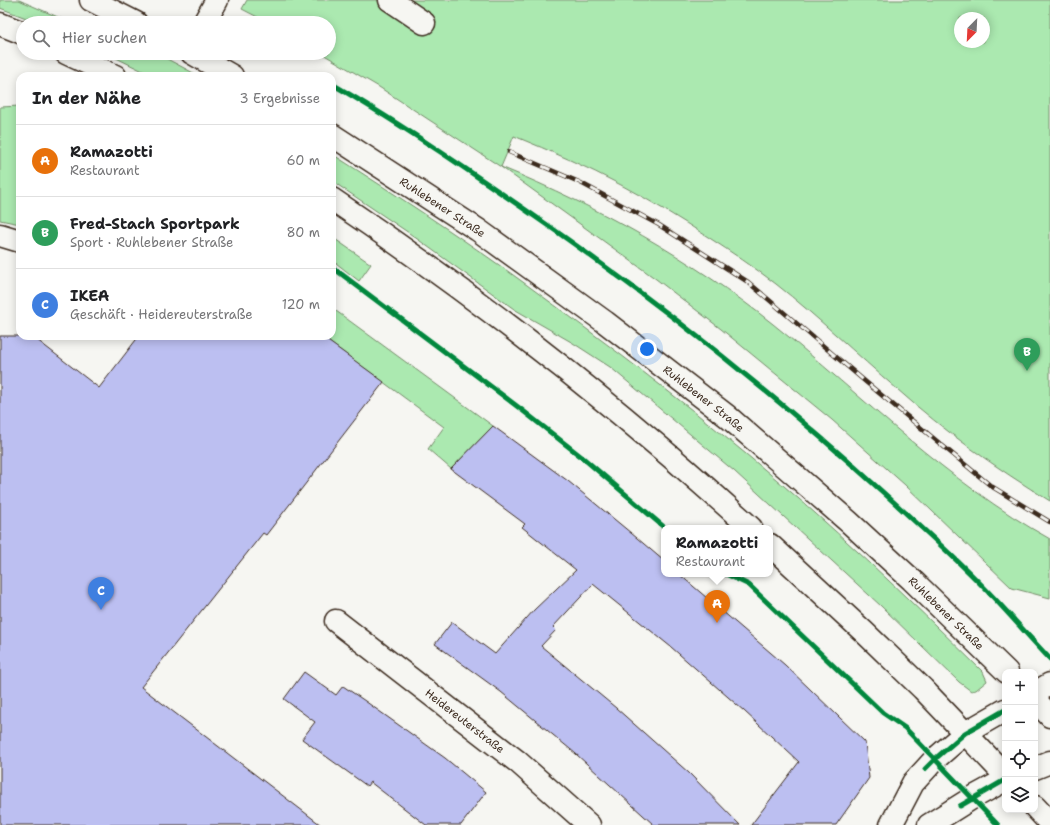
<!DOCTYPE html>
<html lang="de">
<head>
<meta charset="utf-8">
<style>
  :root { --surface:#fff; --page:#f2f2f2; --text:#202124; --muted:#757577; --line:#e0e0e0; --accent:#3b2a1e }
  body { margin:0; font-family:"Shantell Sans",sans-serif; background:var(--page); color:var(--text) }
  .controls { position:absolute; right:12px; bottom:12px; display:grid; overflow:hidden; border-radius:8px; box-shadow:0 2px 10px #0003 }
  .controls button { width:36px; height:36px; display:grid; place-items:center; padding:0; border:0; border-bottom:1px solid var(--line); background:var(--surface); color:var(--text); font:20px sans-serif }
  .compass { position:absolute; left:954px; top:12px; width:36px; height:36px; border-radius:50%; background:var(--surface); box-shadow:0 2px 10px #0003; rotate:204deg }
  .you { position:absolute; left:647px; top:349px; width:14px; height:14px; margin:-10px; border:3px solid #fff; border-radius:50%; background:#1a73e8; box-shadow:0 0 0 6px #1a73e833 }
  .badge { display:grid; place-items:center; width:26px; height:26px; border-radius:50%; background:var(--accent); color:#fff; font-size:13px; font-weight:700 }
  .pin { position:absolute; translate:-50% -33px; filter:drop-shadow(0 1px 2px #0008) }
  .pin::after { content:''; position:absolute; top:21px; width:14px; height:12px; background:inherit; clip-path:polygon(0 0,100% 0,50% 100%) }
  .popup { position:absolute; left:661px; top:525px; width:112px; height:52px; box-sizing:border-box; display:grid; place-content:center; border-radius:8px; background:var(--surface); filter:drop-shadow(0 1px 3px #0005); font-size:13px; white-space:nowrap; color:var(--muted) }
  .popup b { font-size:15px; color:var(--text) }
  .popup::after { content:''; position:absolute; left:50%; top:100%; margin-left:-8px; border:8px solid transparent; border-top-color:var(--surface) }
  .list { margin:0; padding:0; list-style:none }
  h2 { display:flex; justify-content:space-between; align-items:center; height:52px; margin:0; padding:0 16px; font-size:17px }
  h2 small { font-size:13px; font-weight:400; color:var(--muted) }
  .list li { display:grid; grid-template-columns:26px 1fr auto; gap:12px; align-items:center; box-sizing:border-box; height:72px; padding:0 16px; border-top:1px solid var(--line) }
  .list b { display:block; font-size:15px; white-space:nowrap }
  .list p { margin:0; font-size:13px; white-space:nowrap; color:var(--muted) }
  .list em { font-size:13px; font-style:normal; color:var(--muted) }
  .icon { flex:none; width:22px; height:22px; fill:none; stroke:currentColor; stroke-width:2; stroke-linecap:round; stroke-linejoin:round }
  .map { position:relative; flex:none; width:1050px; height:825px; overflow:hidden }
  .search { position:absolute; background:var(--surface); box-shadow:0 2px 10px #0003; left:16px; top:16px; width:320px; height:44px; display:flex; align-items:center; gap:10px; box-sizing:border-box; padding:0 14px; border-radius:22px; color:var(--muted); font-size:15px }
  .panel { position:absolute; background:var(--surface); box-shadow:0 2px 10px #0003; left:16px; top:72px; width:320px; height:268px; border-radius:12px }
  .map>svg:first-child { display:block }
</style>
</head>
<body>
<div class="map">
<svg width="1050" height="825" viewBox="0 0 1050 825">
  <rect width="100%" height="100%" fill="#f6f6f2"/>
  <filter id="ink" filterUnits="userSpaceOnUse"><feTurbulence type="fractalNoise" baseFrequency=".025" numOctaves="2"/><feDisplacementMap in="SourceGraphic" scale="8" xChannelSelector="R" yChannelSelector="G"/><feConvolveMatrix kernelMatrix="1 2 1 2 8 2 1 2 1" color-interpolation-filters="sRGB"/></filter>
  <g filter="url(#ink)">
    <!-- green -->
    <path fill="#abe9b0" stroke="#738a67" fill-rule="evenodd" d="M 0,0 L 19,0 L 60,18 L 77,23 L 39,23 L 0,8 Z
      M 247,0 L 1050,0 L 1050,501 C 996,468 944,431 897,389 C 856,354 818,317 776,284 C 754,267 731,252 708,237 C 680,219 651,201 621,185 C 587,167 551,151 514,136 L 501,167 C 599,207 690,258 773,324 C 864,397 947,482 1050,539 L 1050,598 L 1012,588 L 905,485 L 832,420 L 721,329 L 656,279 L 501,167 L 379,87 L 321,53 L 329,53 L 329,23 L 269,23 L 242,9 ZM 960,18 L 984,18 L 984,42 L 960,42 Z
      M 106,53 L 156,53 L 199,76 L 153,76 Z
      M 20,106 L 20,224 L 0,220 L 0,107 Z
      M 332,154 C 398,196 464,239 527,285 C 601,339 675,395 746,454 C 829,522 907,597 983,672 L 987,681 L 976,690 L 971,691 L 959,682 L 881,606 L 734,471 L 610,367 L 573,343 L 514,309 L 409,233 L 332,181 Z
      M 332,237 L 371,264 L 359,281 L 332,260 Z
      M 332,308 L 493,426 L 451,469 L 428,449 L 444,427 L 321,336 L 332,336 Z"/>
    <!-- building -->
    <path fill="#bcbff1" stroke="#3b2a1e" d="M 0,336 L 32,336 L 99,388 L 139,336 L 321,336 L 384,382 L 266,535 L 263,533 L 141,687 L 321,825 L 0,825 Z
      M 493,426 L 568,481 L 637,538 L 664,561 L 664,574 L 679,574 L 785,665 L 865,742 L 869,778 L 836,825 L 751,825 L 799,762 L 744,711 L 671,647 L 593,584 L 553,627 L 556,630 L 541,646 L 616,708 L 689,773 L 740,825 L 654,825 L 576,754 L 501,692 L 435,644 L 452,622 L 495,654 L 534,610 L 576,570 L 522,527 L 525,524 L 451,469 Z
      M 304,672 L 336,695 L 343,686 L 365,701 L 445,758 L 486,792 L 461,825 L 426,825 L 370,782 L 367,786 L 302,739 L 315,722 L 284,699 Z"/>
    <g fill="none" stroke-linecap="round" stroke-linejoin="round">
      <!-- minor casing -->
      <g stroke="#3b2a1e" stroke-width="25">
        <g id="minor">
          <path d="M 390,0 L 424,23"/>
          <path d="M 204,23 L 217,0"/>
          <path d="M 0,235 L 20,241"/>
          <path id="s1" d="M 336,621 L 518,762 L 589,825"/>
          <path d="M 1035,693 L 1050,684"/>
          <path d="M 1035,768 L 1050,762"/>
          <path d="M 891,825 L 913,783 L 935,759 L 965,733 L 1005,710"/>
          <path d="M 929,825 L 972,798 L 1005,780"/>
        </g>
      </g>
      <!-- major casing -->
      <g stroke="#3b2a1e" stroke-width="25">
        <g id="major">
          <path d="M 91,0 L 136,23"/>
          <path d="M 0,24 L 23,33"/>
          <path d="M 66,53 L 115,76"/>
          <path d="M 192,53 L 232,76"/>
          <path id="s2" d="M 332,135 L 478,230 L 605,322 L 727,416 L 849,522 L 912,580 L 1007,672"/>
          <path d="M 332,199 C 479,298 620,408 751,528"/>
          <path d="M 770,545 L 864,632 L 923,689 L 1005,775"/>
          <path d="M 1035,700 L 1050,716"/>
          <path d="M 1035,807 L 1050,823"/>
        </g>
      </g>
      <!-- minor -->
      <use href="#minor" stroke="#f6f6f2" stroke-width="22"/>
      <!-- major -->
      <use href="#major" stroke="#f6f6f2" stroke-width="22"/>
      <!-- rail casing -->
      <g stroke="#3b2a1e" stroke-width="4.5">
        <path id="rail" d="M 509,152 L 579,182 L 659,225 L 748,282 L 867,383 L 991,486 L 1050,522"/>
      </g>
      <!-- rail -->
      <use href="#rail" stroke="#f6f6f2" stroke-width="3" stroke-dasharray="9" stroke-linecap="butt"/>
      <!-- cycleway casing -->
      <g stroke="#f6f6f2" stroke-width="8">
        <path id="cycleway" d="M 332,84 C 408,128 481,179 553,229 C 669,311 781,400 886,495 C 923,529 960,561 994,598 C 1013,618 1031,639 1050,659
          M 332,267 L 522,410 L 583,458 L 665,528
          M 726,574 L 749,585 L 883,713 L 905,728 L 998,825
          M 925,769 L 935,759 L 965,733 L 1005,710
          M 960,806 L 1005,780"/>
      </g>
      <!-- cycleway -->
      <use href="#cycleway" stroke="#00873e" stroke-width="5"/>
    </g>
  </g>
  <g text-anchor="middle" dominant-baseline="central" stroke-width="3" stroke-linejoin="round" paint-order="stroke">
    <!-- street labels -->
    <g font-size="11" fill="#3b2a1e" stroke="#f6f6f2">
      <text stroke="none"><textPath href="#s2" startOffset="132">Ruhlebener Straße</textPath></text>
      <text stroke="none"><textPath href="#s2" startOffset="456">Ruhlebener Straße</textPath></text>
      <text stroke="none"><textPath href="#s2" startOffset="780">Ruhlebener Straße</textPath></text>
      <text stroke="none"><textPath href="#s1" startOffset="163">Heidereuterstraße</textPath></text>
    </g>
  </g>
</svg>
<div class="controls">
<button>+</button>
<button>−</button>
<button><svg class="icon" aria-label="locate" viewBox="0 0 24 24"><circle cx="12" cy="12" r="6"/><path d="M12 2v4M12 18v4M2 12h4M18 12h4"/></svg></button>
<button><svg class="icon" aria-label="layers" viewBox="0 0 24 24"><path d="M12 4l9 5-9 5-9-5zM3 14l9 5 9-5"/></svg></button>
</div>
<svg class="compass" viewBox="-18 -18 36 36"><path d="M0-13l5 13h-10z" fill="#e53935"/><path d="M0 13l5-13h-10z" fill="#757577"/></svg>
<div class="you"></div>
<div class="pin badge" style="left:717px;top:623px;background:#e8710a">A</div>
<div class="popup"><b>Ramazotti</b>Restaurant</div>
<div class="pin badge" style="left:1027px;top:371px;background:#2e9e5b">B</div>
<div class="pin badge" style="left:101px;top:610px;background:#3f7fe0">C</div>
<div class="search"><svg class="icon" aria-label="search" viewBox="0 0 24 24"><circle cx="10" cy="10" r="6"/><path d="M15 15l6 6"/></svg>Hier suchen</div>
<section class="panel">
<h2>In der Nähe<small>3 Ergebnisse</small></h2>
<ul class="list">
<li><span class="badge" style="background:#e8710a">A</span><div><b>Ramazotti</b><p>Restaurant</p></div><em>60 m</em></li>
<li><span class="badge" style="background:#2e9e5b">B</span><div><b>Fred-Stach Sportpark</b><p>Sport · Ruhlebener Straße</p></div><em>80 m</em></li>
<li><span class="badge" style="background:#3f7fe0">C</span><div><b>IKEA</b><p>Geschäft · Heidereuterstraße</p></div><em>120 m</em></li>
</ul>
</section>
</div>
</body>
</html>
